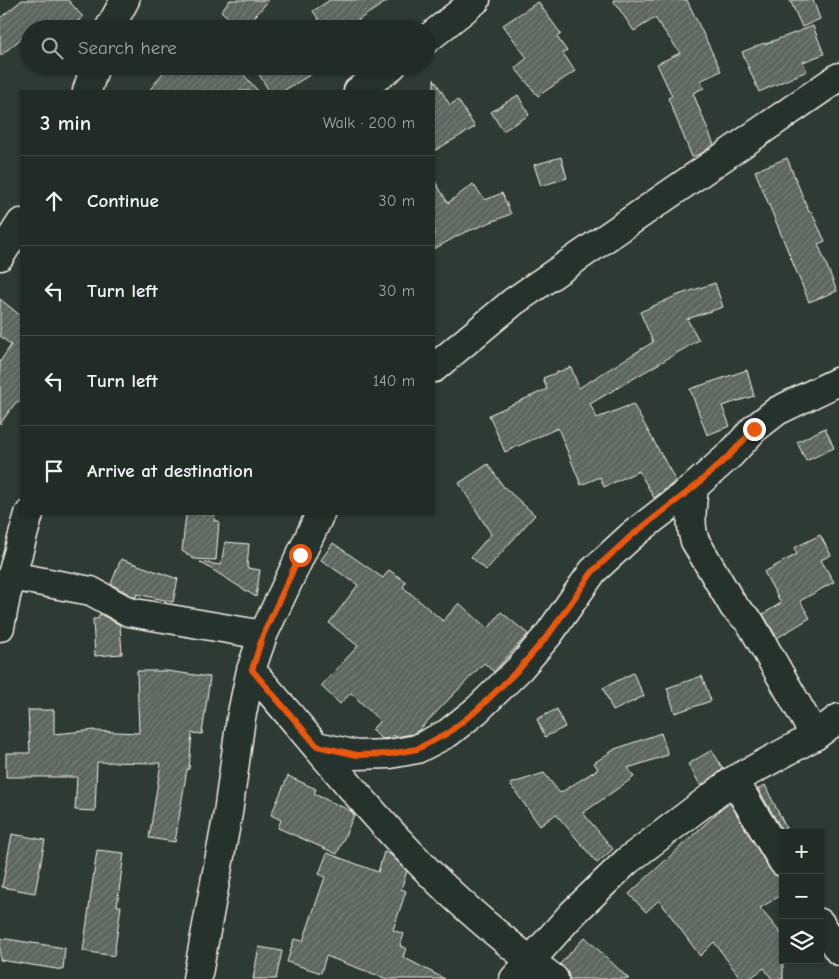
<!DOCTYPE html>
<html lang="en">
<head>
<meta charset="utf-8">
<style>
  :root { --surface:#222c27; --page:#2a342f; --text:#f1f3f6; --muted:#a2a7a7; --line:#3f4844 }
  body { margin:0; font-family:"Comic Neue",sans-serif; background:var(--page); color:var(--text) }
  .controls { position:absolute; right:15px; bottom:15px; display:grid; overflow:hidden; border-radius:0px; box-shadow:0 1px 4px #0004 }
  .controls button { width:45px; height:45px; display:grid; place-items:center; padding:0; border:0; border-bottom:1px solid var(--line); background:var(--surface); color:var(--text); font:25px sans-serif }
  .stop { position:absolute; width:15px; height:15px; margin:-11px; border:4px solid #ea580c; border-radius:50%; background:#fff }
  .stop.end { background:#ea580c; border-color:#fff; box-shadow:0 1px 5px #0008 }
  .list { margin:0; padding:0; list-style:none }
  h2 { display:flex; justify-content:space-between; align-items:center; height:65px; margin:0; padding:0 20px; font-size:21px }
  h2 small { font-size:16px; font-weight:400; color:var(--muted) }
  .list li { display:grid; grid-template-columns:32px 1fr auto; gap:15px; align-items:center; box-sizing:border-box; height:90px; padding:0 20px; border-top:1px solid var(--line) }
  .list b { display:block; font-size:19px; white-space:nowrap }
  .list em { font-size:16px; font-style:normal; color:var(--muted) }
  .icon { flex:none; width:28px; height:28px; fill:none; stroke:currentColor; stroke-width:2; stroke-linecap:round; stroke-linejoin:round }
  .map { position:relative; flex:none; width:839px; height:979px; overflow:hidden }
  .search { position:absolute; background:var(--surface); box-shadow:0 1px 4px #0004; left:20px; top:20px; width:415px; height:55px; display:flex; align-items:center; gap:12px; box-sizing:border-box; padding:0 18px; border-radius:28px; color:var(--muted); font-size:19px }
  .panel { position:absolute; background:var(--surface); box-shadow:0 1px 4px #0004; left:20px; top:90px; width:415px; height:425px; border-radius:0px }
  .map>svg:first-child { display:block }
</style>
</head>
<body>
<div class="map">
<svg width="839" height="979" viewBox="0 0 839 979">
  <defs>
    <pattern id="building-hatch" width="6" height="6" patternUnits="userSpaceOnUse" patternTransform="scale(1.25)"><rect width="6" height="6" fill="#5c655e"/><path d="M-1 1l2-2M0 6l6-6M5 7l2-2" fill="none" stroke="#747c75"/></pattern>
  </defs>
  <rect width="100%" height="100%" fill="#2e3b34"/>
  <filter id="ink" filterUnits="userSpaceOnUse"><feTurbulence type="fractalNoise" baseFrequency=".02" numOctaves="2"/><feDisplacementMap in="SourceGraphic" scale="10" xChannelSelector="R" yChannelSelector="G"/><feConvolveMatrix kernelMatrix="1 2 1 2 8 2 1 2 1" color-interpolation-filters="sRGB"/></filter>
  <g filter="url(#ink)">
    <!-- building -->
    <path fill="url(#building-hatch)" stroke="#f4f1e8" d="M 22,0 L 68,0 L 83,17 L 68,29 L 29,29 L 29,32 L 0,56 L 0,18 Z
      M 230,0 L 269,0 L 244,29 L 241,29 L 221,11 Z
      M 330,0 L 389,0 L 358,20 L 362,29 L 325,29 L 313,11 Z
      M 613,0 L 687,0 L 721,71 L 700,81 L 704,88 L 693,93 L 714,145 L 702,153 L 692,157 L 668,98 L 672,96 L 657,64 L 680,53 L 655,18 L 634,31 Z
      M 790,0 L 813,0 L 820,19 L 802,27 Z
      M 538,2 L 561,34 L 557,37 L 567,51 L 563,53 L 575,71 L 538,96 L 515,68 L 527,58 L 503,25 Z
      M 813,26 L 824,54 L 803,62 L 807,71 L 759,92 L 742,52 L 764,43 L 765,44 Z
      M 168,66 L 236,66 L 258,91 L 149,91 Z
      M 254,66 L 325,66 L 283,91 L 269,91 Z
      M 434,79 L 450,105 L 458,100 L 475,127 L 434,151 Z
      M 518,95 L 529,115 L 503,131 L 491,112 Z
      M 561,157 L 567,178 L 541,186 L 534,165 Z
      M 787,158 L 809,212 L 811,211 L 825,241 L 818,244 L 837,291 L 809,302 L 755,171 Z
      M 434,180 L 448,203 L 473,184 L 485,200 L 502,193 L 511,214 L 461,234 L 434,249 Z
      M 715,283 L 723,307 L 687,319 L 699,340 L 590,404 L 597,418 L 633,404 L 676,481 L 654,498 L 639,471 L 604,487 L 600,477 L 581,485 L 558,428 L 505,452 L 489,415 L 547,389 L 543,378 L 571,367 L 579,388 L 653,342 L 640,312 L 678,295 Z
      M 0,299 L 21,316 L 21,402 L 16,402 L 0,424 L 0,362 L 11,345 L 0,336 Z
      M 747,370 L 754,396 L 722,406 L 730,426 L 707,435 L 690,389 Z
      M 825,428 L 834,448 L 806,461 L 797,442 Z
      M 488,464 L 503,486 L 535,515 L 486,570 L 471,557 L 491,534 L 459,483 Z
      M 186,514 L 215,514 L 214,521 L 219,521 L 216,560 L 194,559 L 182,551 Z
      M 820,535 L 831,555 L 821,560 L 834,582 L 800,601 L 810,618 L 777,638 L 763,614 L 781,603 L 764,572 L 797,554 L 794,548 Z
      M 225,542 L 249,544 L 247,568 L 260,570 L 256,597 L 200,562 L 221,565 Z
      M 333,543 L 383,578 L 389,570 L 406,582 L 403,587 L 443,621 L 459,603 L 488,629 L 501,612 L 528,634 L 494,672 L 484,663 L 418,731 L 412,734 L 396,737 L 394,735 L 392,738 L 381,739 L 372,729 L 380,721 L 351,693 L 340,704 L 321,686 L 358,646 L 329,623 L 358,585 L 321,560 Z
      M 121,559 L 178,579 L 173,602 L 137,594 L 136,597 L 134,597 L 111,584 Z
      M 100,614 L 120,625 L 122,654 L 95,656 L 93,619 L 98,619 Z
      M 137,671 L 167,671 L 210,677 L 202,734 L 192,733 L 189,769 L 187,769 L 175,842 L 149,838 L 161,763 L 97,762 L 95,811 L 75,810 L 77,777 L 6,777 L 6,753 L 30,753 L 28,710 L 54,710 L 54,734 L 95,730 L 95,731 L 139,733 Z
      M 633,673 L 644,696 L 613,711 L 603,688 Z
      M 702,676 L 711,701 L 675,713 L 667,688 Z
      M 557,709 L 565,727 L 545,737 L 537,719 Z
      M 661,733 L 668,755 L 628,768 L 634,777 L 583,813 L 613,849 L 597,863 L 556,814 L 540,826 L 510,784 L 544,773 L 560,793 L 598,769 L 594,763 L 615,749 Z
      M 712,750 L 723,769 L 701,786 L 688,764 Z
      M 288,776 L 316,789 L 314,794 L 351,811 L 354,815 L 337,854 L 278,828 L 281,820 L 271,815 Z
      M 765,785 L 786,828 L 782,830 L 758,789 Z
      M 730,803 L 770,870 L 775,875 L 783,878 L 783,894 L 760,908 L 783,936 L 783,979 L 772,979 L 764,968 L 749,979 L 741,979 L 714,942 L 700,956 L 659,900 L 646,912 L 629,894 L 717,813 Z
      M 12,834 L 45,840 L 35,893 L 2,887 Z
      M 97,850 L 124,853 L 117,906 L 121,906 L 114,956 L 83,951 Z
      M 384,852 L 390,854 L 407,871 L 401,889 L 406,891 L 393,930 L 404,934 L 400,946 L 406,948 L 403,957 L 445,979 L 387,979 L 326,956 L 321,973 L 287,962 L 294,939 L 303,941 L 325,877 L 319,874 L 327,853 L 378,872 Z
      M 585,937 L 629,979 L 569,979 L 568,973 L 560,964 Z
      M 0,938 L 65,948 L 63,970 L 0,960 Z
      M 259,947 L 282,951 L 276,979 L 253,979 Z"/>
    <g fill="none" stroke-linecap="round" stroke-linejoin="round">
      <!-- minor casing -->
      <g stroke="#f4f1e8" stroke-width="31">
        <path id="minor" d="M 109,29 L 125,0
          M 426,40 L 476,0
          M 87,91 L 95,66
          M 358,91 L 392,66
          M 0,256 L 21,223
          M 434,368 L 513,302 L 839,77
          M 694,487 C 692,506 689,524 695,541 L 734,607 L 750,622 L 815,736
          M 11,576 L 91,591 L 129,612 L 263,635
          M 0,627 L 6,596 L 29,514
          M 251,670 C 308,735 361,803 422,865 C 462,907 508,944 554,979
          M 317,746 L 357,755 L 390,754 L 417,749 L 448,733 L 477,710 L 520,668 L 549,634 L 593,571 L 631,536 L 694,487 L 731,454 L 754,429 L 777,411 L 839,381
          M 734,780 L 783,862
          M 820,923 L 839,951
          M 197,979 L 228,813 L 241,718 L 251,670 L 263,635 L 320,514
          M 514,979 L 572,914 L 627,861 L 734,780 L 815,736 L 839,718"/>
      </g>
      <!-- minor -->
      <use href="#minor" stroke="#26332d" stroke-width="28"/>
    </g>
  </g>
  <g fill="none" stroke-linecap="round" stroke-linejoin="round" filter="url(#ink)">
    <!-- route -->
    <path stroke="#ea580c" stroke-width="6" d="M 300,555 L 263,635 L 252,670 L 317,746 L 357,755 L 390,754 L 417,749 L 448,733 L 477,710 L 520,668 L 549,634 L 593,571 L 631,536 L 694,487 L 731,454 L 754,429"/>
  </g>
</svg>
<div class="controls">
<button>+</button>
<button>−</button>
<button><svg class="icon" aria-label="layers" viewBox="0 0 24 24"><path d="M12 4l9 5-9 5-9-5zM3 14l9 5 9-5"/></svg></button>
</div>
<div class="stop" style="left:300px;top:555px"></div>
<div class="stop end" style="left:754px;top:429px"></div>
<div class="search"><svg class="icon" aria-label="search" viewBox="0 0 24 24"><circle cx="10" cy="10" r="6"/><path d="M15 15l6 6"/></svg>Search here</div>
<section class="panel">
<h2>3 min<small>Walk · 200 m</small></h2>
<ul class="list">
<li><svg class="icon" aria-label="ahead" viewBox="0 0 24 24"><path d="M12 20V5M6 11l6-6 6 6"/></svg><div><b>Continue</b></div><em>30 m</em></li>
<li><svg class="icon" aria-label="left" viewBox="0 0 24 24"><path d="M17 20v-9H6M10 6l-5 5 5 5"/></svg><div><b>Turn left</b></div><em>30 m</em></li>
<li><svg class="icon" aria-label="left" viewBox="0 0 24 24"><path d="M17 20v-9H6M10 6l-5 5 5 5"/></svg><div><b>Turn left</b></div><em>140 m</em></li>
<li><svg class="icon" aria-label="arrive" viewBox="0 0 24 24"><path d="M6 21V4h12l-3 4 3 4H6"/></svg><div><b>Arrive at destination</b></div></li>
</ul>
</section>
</div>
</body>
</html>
